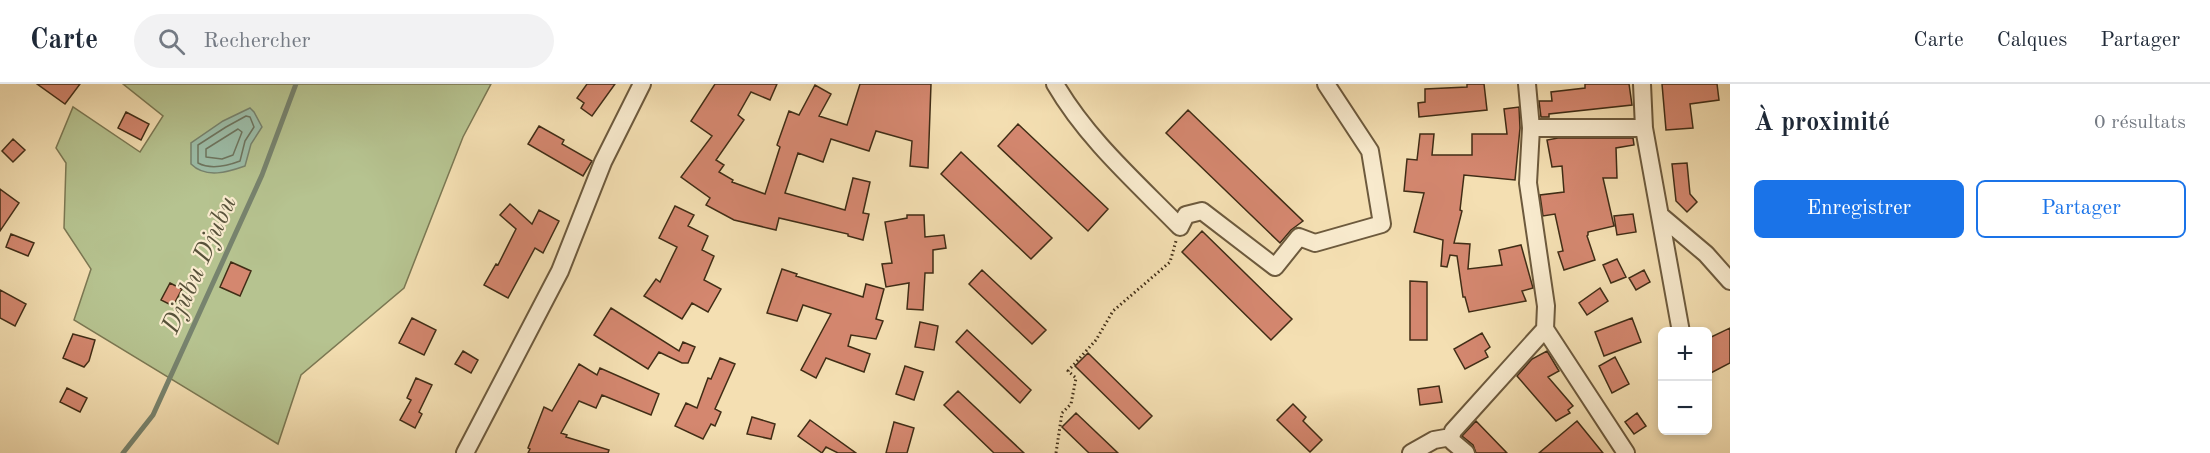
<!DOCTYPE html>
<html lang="fr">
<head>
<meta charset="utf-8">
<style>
  :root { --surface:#fff; --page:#f2f2f3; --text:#1f2937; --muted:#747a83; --line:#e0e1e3; --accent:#1a73e8 }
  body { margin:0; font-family:"Old Standard TT",serif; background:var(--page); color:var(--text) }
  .controls { position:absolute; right:18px; bottom:18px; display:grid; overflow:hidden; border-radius:9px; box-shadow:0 3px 9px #0003 }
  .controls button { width:54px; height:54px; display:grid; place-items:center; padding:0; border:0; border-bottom:2px solid var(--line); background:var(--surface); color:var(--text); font:30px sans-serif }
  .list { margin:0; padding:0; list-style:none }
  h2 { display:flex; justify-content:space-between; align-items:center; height:78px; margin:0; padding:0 24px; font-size:26px }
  h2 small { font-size:20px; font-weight:400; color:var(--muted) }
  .actions { display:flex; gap:12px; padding:18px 24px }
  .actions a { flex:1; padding:14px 0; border:2px solid var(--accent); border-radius:9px; text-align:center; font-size:21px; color:var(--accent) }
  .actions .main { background:var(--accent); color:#fff }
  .icon { flex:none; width:33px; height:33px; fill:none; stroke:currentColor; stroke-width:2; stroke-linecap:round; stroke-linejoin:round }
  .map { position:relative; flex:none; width:1730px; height:369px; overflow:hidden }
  header { display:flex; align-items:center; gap:36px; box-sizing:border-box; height:84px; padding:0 30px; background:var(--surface); border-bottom:2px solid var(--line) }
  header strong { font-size:28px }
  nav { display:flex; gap:33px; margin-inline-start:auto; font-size:21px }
  .search { width:420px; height:54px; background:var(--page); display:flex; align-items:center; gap:15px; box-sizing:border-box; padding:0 21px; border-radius:33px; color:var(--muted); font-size:22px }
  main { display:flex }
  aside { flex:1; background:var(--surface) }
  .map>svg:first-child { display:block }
</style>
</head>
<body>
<header>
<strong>Carte</strong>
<div class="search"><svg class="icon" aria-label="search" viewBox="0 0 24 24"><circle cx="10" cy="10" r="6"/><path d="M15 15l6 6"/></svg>Rechercher</div>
<nav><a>Carte</a><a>Calques</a><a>Partager</a></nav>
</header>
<main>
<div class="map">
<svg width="1730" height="369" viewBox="0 0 1730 369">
  <rect width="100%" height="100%" fill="#f4dfb2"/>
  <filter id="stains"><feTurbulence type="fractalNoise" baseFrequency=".00333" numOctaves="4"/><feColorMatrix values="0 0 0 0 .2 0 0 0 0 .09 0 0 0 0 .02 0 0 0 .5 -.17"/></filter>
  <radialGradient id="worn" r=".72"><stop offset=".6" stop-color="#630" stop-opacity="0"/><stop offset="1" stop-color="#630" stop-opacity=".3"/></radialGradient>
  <!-- green -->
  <path fill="#b6c390" stroke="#7b7853" stroke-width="1.5" d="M 123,0 L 491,0 L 463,53 L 404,204 L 301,291 L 278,360 L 74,236 L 91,185 L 64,144 L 66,79 L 56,64 L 73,23 L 140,68 L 163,32 Z"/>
  <!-- water -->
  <path fill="#9cbda8" stroke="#77836e" stroke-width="1.5" d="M 250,24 L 254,28 L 262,43 L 251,60 L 245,82 C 228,88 206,95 191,80 L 191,59 L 223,37 Z"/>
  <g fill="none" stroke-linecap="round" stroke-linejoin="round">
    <!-- shore -->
    <path stroke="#6e755f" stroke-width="1.5" d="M 246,32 L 250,33 L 254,43 L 245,57 L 240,77 C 227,82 211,86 198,79 L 198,61 L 226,43 Z
      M 238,45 L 242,48 L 233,71 L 222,75 L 206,73 L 206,65 Z"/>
    <!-- stream -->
    <path stroke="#77836e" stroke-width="5" d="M 123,369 L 153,331 L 262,91 L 296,0"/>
  </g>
  <!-- building -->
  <path fill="#d4876f" stroke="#402d16" stroke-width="1.5" d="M 37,0 L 80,0 L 65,20 Z
    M 587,0 L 615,0 L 592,32 L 581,24 L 584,19 L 577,14 Z
    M 715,0 L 777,0 L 770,16 L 751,8 L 738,31 L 744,36 L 716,76 L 724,81 L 719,88 L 733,96 L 732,98 L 765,110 L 780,63 L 777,61 L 789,27 L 799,31 L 815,1 L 831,10 L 819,32 L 847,41 L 860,0 L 931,0 L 928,84 L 910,82 L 912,57 L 876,47 L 869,67 L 831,55 L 823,78 L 798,69 L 785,109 L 845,126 L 853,94 L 870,98 L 863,129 L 869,130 L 863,156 L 848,152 L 848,150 L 779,134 L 776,146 L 734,136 L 706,121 L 710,114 L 681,93 L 712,52 L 691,37 Z
    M 1467,0 L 1484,0 L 1487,26 L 1419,33 L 1418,19 L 1425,18 L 1425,5 L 1467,3 Z
    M 1585,0 L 1629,0 L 1632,21 L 1549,30 L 1549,33 L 1541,33 L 1539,17 L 1552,17 L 1551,8 L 1585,4 Z
    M 1662,0 L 1717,0 L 1719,16 L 1690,20 L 1693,44 L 1666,46 Z
    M 1519,23 L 1520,44 L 1515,96 L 1464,91 L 1460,126 L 1462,127 L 1454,159 L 1470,160 L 1468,185 L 1502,181 L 1499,166 L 1521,161 L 1533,204 L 1522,207 L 1526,217 L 1469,228 L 1465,213 L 1463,213 L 1457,172 L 1450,171 L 1447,183 L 1441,182 L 1443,156 L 1414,148 L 1424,109 L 1404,107 L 1407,75 L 1417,76 L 1420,50 L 1434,50 L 1432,71 L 1472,71 L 1472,50 L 1507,50 L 1504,25 Z
    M 1188,26 L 1303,137 L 1291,146 L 1280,159 L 1166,49 Z
    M 126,28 L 149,40 L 141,56 L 118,44 Z
    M 1018,40 L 1108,125 L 1088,147 L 998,62 Z
    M 539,42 L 564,56 L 562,60 L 592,77 L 583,92 L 528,60 Z
    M 1558,54 L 1633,54 L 1634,61 L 1616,64 L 1617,94 L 1603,94 L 1614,142 L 1588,148 L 1588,151 L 1587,152 L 1595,176 L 1564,186 L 1558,168 L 1563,167 L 1555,130 L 1543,132 L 1540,111 L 1564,108 L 1562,82 L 1552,83 L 1547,56 Z
    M 13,55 L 25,66 L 13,78 L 2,67 Z
    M 961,68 L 1052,154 L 1031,175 L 941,90 Z
    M 1687,79 L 1690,110 L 1697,118 L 1687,128 L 1676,117 L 1672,80 Z
    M 0,105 L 19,119 L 0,147 Z
    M 510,120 L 532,140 L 539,126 L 559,137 L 543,169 L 535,164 L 508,214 L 484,201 L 496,180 L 498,181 L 516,145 L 500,131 Z
    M 675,122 L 694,131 L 688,142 L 708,152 L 702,166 L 714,172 L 704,196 L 721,205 L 708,228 L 692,219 L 682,235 L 644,212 L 656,195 L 660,198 L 677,163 L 659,154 Z
    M 1633,130 L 1636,148 L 1617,151 L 1614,132 Z
    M 907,131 L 924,131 L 925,153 L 944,151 L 946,164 L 933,166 L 933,189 L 925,189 L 923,226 L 907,225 L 909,199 L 886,203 L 882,180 L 892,179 L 885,138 L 907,134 Z
    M 1202,147 L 1292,235 L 1271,256 L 1182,168 Z
    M 11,150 L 34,159 L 28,172 L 6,163 Z
    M 1617,175 L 1626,193 L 1611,199 L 1603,181 Z
    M 231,178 L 251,187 L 240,212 L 220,203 Z
    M 782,185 L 797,190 L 796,192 L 863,213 L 866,200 L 884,205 L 876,235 L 883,237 L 876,255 L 851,251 L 848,262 L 870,270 L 864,288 L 826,274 L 816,294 L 801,286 L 831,230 L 803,221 L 797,237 L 767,229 Z
    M 982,186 L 1046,246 L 1032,260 L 969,200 Z
    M 1644,186 L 1650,198 L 1636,206 L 1629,194 Z
    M 1410,197 L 1427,198 L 1427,256 L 1410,256 Z
    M 170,199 L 182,205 L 173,222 L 161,216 Z
    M 1600,204 L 1608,217 L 1587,231 L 1579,219 Z
    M 0,206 L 26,220 L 15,242 L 0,234 Z
    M 611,224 L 679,267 L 683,258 L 695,263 L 688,279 L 682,279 L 659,268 L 648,285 L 594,251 Z
    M 412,234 L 436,246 L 424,271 L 399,259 Z
    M 1632,234 L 1641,258 L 1604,272 L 1595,248 Z
    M 920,238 L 938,242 L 934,266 L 915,263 Z
    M 1730,244 L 1730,279 L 1707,291 L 1707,255 Z
    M 967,246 L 1031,306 L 1020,319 L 956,258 Z
    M 1482,249 L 1490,263 L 1485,267 L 1488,273 L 1465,285 L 1454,265 Z
    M 73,250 L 95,256 L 89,277 L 84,283 L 63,274 Z
    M 463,267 L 478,276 L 471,289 L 455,280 Z
    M 1547,267 L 1559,287 L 1548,293 L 1573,322 L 1568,326 L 1570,329 L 1556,337 L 1517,292 L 1532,275 Z
    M 1088,269 L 1152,332 L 1139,345 L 1075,282 Z
    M 1615,273 L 1629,300 L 1612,309 L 1599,282 Z
    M 720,274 L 735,280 L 715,325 L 721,328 L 715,342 L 711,340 L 703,355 L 675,342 L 686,319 L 697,324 L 708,294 L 711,295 Z
    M 579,280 L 597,291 L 600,284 L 659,310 L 651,331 L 602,311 L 596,324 L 579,317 L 561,349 L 567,351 L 566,353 L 609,366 L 608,369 L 528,369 L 530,365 L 528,364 L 544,323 L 552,327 Z
    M 905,282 L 923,288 L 914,316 L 896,310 Z
    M 416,294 L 432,301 L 419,328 L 422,330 L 415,344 L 400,336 L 411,316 L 407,314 Z
    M 1439,302 L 1442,318 L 1420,321 L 1418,305 Z
    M 67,304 L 87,314 L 80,328 L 60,318 Z
    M 958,307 L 1024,369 L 994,369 L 944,321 Z
    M 1293,320 L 1306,333 L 1303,337 L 1322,356 L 1310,368 L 1277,336 Z
    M 1076,329 L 1118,369 L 1089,369 L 1062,343 Z
    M 1637,329 L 1646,342 L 1634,350 L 1625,338 Z
    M 752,333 L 775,340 L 771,355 L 747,350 Z
    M 810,336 L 856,369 L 838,369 L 826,363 L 822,369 L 798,352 Z
    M 1476,337 L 1507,369 L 1476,369 L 1473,361 L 1462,352 Z
    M 1577,337 L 1603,369 L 1539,369 Z
    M 894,338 L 914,344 L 907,369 L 886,369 Z"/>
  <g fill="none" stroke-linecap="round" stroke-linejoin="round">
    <!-- minor casing -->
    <g stroke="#6d5a3d" stroke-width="20">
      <path id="minor" d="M 1055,0 C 1087,55 1135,97 1180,143 L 1186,131 L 1202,127 L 1275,183 L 1299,153 L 1315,159 L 1382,140 L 1370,67 L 1326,0
        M 1642,0 L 1644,44 L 1681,248
        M 1531,44 L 1644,44
        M 1661,132 L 1706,170 L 1730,197
        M 1545,245 L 1626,369
        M 1451,353 L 1453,347 L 1545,245 L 1546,222 L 1528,99 L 1531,44 L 1527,0
        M 1451,353 L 1453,358 L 1466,369
        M 465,369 L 560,187 L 603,78 L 642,0
        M 1411,369 L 1434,356 L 1451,353"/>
    </g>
    <!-- path -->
    <path stroke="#402d16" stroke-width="3" stroke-dasharray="1.5 3" stroke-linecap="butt" d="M 1056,369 L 1062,329 L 1071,320 L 1076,294 L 1068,287 L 1096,256 L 1113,227 L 1170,178 L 1176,157"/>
    <!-- minor -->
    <use href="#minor" stroke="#f8eacd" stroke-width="16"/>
  </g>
  <g text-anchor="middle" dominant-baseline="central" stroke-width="4.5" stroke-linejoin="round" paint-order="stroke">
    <!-- water labels -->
    <g font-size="26" font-style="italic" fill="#57513a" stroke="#f8eacd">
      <text transform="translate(200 181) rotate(-66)">Djubu Djubu</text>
    </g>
  </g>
  <rect width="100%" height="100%" filter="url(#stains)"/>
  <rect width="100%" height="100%" fill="url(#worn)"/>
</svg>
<div class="controls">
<button>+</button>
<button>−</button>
</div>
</div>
<aside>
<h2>À proximité<small>0 résultats</small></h2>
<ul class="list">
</ul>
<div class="actions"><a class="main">Enregistrer</a><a>Partager</a></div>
</aside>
</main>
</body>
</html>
